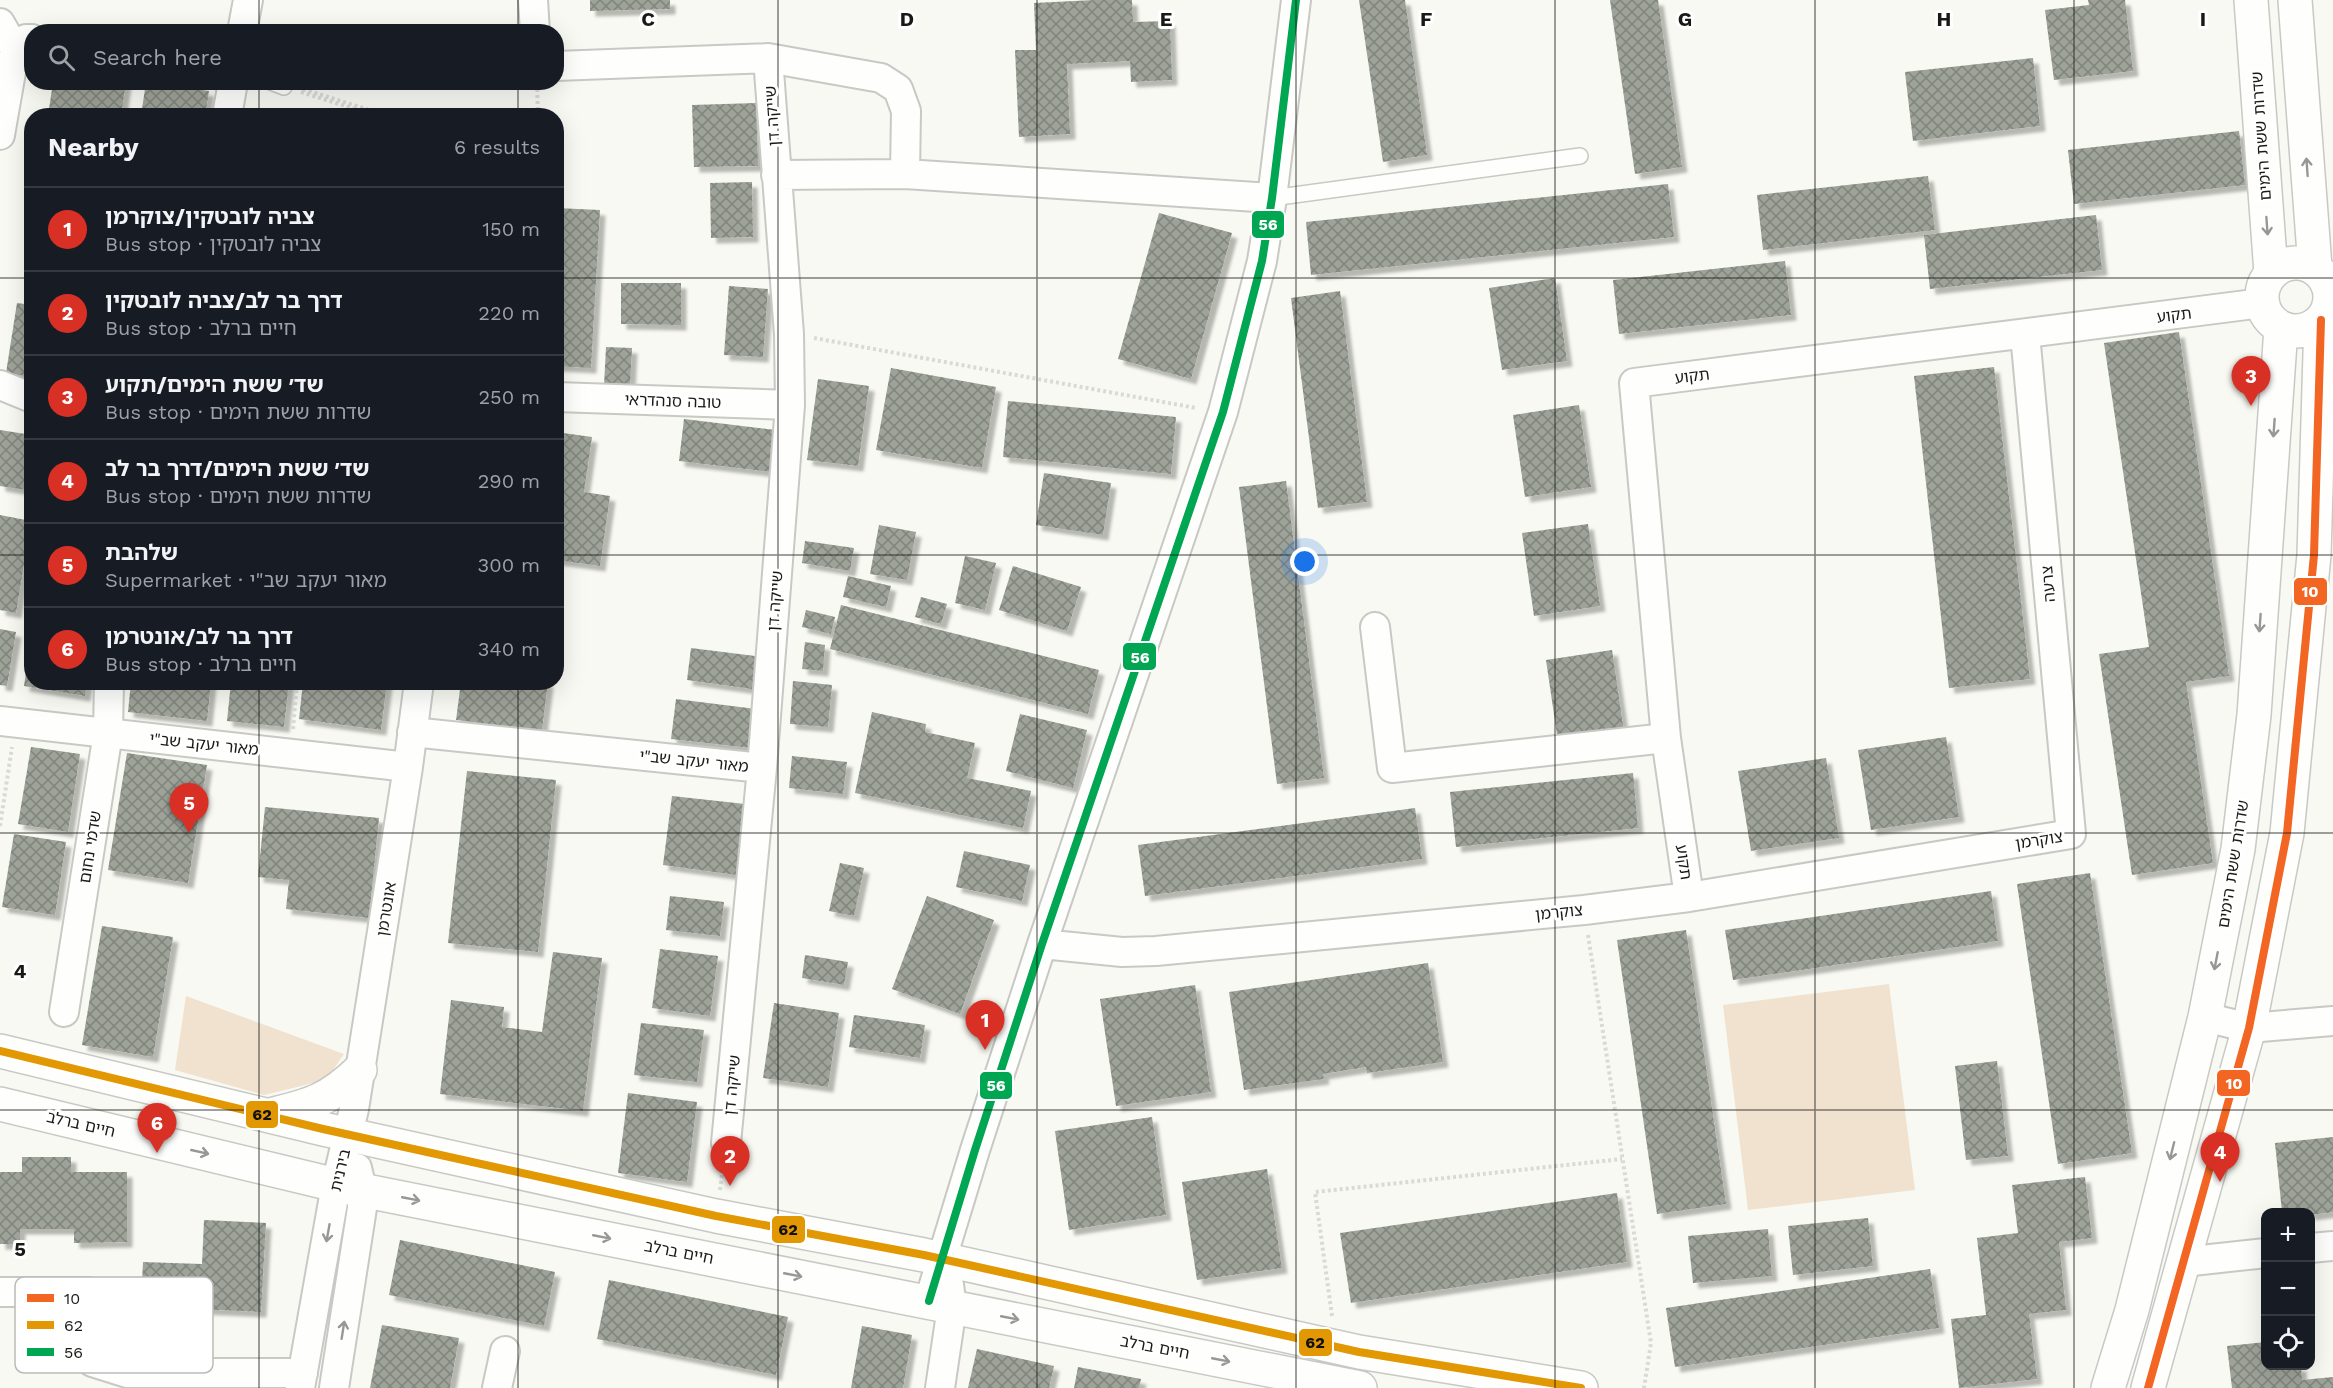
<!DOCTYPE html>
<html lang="en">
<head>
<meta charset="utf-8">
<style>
  :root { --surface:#171b24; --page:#20242c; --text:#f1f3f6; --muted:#9ea1a6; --line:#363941; --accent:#d93025 }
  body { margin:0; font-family:"Work Sans","Noto Sans Hebrew",sans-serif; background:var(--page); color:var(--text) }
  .controls { position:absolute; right:18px; bottom:18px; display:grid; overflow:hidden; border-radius:12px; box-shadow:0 6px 24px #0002 }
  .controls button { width:54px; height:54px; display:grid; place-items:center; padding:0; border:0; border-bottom:2px solid var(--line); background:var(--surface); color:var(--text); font:30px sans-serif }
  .you { position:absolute; left:1305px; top:562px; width:21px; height:21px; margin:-15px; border:4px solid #fff; border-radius:50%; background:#1a73e8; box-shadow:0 0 0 9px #1a73e833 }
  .badge { display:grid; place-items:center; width:39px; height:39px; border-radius:50%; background:var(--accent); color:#fff; font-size:20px; font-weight:700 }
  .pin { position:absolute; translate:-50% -50px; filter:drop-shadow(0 2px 3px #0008) }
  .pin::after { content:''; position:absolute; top:32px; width:21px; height:18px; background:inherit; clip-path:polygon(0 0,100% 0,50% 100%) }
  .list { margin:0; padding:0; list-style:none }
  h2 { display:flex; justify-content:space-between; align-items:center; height:78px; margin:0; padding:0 24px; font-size:26px }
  h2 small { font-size:20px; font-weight:400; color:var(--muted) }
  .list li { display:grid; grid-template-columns:39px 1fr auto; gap:18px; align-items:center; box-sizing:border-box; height:84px; padding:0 24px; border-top:2px solid var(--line) }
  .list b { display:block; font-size:22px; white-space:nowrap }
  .list p { margin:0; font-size:20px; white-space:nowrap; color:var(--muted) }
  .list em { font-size:20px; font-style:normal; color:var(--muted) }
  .icon { flex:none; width:33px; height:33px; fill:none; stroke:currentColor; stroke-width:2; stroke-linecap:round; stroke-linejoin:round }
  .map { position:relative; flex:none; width:2333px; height:1388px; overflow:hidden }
  .search { position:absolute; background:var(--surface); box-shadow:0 6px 24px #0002; left:24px; top:24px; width:540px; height:66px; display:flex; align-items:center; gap:15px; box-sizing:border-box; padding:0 21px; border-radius:24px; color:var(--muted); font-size:22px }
  .panel { position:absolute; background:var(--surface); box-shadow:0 6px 24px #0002; left:24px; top:108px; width:540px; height:582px; border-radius:24px }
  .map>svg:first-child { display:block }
</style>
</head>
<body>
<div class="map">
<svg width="2333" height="1388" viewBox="0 0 2333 1388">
  <defs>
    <pattern id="building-cross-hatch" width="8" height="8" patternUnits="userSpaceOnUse" patternTransform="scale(1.5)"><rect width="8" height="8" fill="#9ea399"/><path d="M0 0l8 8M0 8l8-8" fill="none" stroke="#80847c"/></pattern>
    <filter id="shadow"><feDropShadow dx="5.5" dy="5.5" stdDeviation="1.5" flood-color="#0004"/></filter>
  </defs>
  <rect width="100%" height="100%" fill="#f8f9f2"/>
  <!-- green -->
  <path fill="#f0e2cf" d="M 1889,984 L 1915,1190 L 1748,1210 L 1723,1005 Z
    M 186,996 L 344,1054 L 326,1080 L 264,1095 L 175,1070 Z"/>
  <!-- building -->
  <path fill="url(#building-cross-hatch)" filter="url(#shadow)" d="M 590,0 L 670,0 L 670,9 L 590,11 Z
    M 1094,0 L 1132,0 L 1133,22 L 1170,21 L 1172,80 L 1131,82 L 1130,61 L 1067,64 L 1070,134 L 1019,137 L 1015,50 L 1036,50 L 1034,3 Z
    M 1359,0 L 1405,0 L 1427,155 L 1383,162 Z
    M 1610,0 L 1658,0 L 1682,167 L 1635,174 Z
    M 2088,0 L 2125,0 L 2133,71 L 2054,80 L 2045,10 L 2089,5 Z
    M 2033,58 L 2040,126 L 1913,141 L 1905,72 Z
    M 53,82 L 126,82 L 121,116 L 48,116 Z
    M 146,82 L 209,91 L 205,116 L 141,116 Z
    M 756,103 L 758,166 L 694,167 L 692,105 Z
    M 263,110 L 291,114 L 291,116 L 262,116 Z
    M 2239,131 L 2245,185 L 2074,204 L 2068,150 Z
    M 1928,176 L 1935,230 L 1763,250 L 1757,195 Z
    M 752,182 L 753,237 L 711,238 L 710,183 Z
    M 1668,184 L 1674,237 L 1311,275 L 1306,222 Z
    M 556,208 L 600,210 L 591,368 L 556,366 Z
    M 1159,213 L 1232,233 L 1191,379 L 1118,359 Z
    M 2096,215 L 2102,270 L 1930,289 L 1924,235 Z
    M 1785,261 L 1791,315 L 1619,334 L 1613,280 Z
    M 1555,278 L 1567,361 L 1502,370 L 1489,288 Z
    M 621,283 L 681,283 L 681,325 L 621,324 Z
    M 729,286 L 768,289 L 763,357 L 724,355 Z
    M 1340,291 L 1367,502 L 1318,508 L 1291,298 Z
    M 17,303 L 32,305 L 32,377 L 6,373 Z
    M 2179,332 L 2229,676 L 2186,682 L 2213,863 L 2132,875 L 2099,654 L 2149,647 L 2104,343 Z
    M 606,347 L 632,348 L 630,387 L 604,386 Z
    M 1994,367 L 2030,679 L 1949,688 L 1914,376 Z
    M 891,368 L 996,387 L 982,468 L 876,450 Z
    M 818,379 L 869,386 L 858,466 L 807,460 Z
    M 1008,401 L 1176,417 L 1171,474 L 1003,457 Z
    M 1579,405 L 1591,487 L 1525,497 L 1513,415 Z
    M 684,419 L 776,430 L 771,472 L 679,461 Z
    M 0,430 L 32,435 L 32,491 L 0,486 Z
    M 556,432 L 592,437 L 584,492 L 610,496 L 600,566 L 556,560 Z
    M 1044,473 L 1111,483 L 1103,535 L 1036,525 Z
    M 1286,481 L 1324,778 L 1277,784 L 1239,487 Z
    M 0,515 L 31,521 L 16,613 L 0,610 Z
    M 1588,524 L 1600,606 L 1534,616 L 1522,533 Z
    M 879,525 L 916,532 L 907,580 L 870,574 Z
    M 805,541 L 854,548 L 850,571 L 802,563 Z
    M 965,556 L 996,563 L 985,610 L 955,603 Z
    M 1013,566 L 1081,587 L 1067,631 L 999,610 Z
    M 848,576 L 891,586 L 886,607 L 843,597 Z
    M 921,597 L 947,604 L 941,624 L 915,617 Z
    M 841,605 L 1099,670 L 1088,714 L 830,649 Z
    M 806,610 L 835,617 L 831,634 L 802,627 Z
    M 0,629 L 16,632 L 7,686 L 0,685 Z
    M 805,642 L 825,645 L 823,671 L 802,669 Z
    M 30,645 L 32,682 L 87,682 L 85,696 L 24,686 Z
    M 691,648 L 763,657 L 759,690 L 687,680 Z
    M 1612,650 L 1624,732 L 1558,742 L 1546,660 Z
    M 793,681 L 832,685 L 828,727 L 790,724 Z
    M 131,682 L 211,682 L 207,721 L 128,712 Z
    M 231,682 L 289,682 L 284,727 L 227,721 Z
    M 303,682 L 387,682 L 381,730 L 299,719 Z
    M 461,682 L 548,682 L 542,730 L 456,720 Z
    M 676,699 L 756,709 L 751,748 L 671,739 Z
    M 872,712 L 926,724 L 925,732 L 975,743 L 967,778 L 1031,791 L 1023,828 L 855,793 Z
    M 1020,714 L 1087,730 L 1073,788 L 1006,771 Z
    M 1946,737 L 1959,817 L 1871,830 L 1858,750 Z
    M 31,747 L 80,754 L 68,832 L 18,824 Z
    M 127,753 L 207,765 L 188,883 L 108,870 Z
    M 792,756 L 847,762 L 843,794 L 789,788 Z
    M 1826,758 L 1839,838 L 1751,851 L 1738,771 Z
    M 467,771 L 556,780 L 538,952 L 448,943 Z
    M 1633,773 L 1638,828 L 1456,847 L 1450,792 Z
    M 672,796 L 745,804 L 736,875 L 663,865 Z
    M 265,807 L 379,818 L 369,918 L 286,909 L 289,880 L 258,877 Z
    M 1415,808 L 1422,859 L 1145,896 L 1138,845 Z
    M 14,834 L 66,842 L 55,915 L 2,907 Z
    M 964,851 L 1030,865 L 1022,901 L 956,887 Z
    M 840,863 L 864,868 L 854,916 L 829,911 Z
    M 2090,873 L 2132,1153 L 2058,1164 L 2017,884 Z
    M 1991,891 L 1998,941 L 1733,980 L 1725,930 Z
    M 670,896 L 724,902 L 720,936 L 666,930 Z
    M 927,896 L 994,920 L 960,1014 L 892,989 Z
    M 102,926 L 173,937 L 153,1057 L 82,1045 Z
    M 1686,930 L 1726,1204 L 1657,1214 L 1617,940 Z
    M 660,949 L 718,956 L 710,1016 L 652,1008 Z
    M 553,952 L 602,958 L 583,1111 L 440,1094 L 451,1000 L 504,1007 L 502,1027 L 542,1032 Z
    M 805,955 L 848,962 L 844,985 L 802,978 Z
    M 1428,963 L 1443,1062 L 1367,1073 L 1366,1067 L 1323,1074 L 1324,1079 L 1244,1090 L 1229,992 Z
    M 1195,985 L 1211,1092 L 1116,1106 L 1100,999 Z
    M 774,1003 L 839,1013 L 828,1087 L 763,1078 Z
    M 854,1015 L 925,1025 L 920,1058 L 849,1047 Z
    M 641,1023 L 704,1030 L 697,1082 L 634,1075 Z
    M 1997,1061 L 2008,1156 L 1966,1160 L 1955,1066 Z
    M 628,1093 L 697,1102 L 687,1182 L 618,1173 Z
    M 1152,1117 L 1166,1215 L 1069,1230 L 1055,1131 Z
    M 2333,1137 L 2333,1212 L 2310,1215 L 2310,1212 L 2282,1212 L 2275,1143 Z
    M 22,1157 L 71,1157 L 71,1172 L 127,1172 L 127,1242 L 74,1243 L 74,1229 L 20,1229 L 20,1244 L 0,1244 L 0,1172 L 22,1172 Z
    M 1267,1169 L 1282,1268 L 1197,1280 L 1182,1182 Z
    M 2085,1177 L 2092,1238 L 2059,1242 L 2066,1310 L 2029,1314 L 2037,1379 L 1959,1388 L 1951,1319 L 1986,1315 L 1977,1238 L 2018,1233 L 2012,1185 Z
    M 1617,1193 L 1627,1262 L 1351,1303 L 1340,1233 Z
    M 1868,1218 L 1873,1266 L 1793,1275 L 1788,1226 Z
    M 204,1220 L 266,1223 L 261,1312 L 196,1309 L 194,1349 L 139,1346 L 143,1262 L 202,1264 Z
    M 1768,1229 L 1772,1276 L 1693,1283 L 1688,1236 Z
    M 400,1240 L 555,1272 L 544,1326 L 389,1295 Z
    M 1930,1269 L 1939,1328 L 1675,1367 L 1666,1308 Z
    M 609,1280 L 788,1317 L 776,1375 L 597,1339 Z
    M 382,1325 L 459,1338 L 450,1388 L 370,1388 Z
    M 862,1326 L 912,1335 L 903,1388 L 851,1388 Z
    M 2266,1342 L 2266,1366 L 2301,1366 L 2302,1380 L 2333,1377 L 2333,1388 L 2232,1388 L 2227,1346 Z
    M 977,1349 L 1054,1366 L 1049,1388 L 968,1388 Z
    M 1078,1367 L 1141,1379 L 1139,1388 L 1074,1388 Z"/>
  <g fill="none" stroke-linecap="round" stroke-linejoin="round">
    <!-- lane casing -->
    <g stroke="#c8c9c4" stroke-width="18">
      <path id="lane" d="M 271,82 L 284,87
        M 1272,198 L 1580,156"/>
    </g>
    <!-- street casing -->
    <g stroke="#c8c9c4" stroke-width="32">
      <path id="street" d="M 533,0 L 535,32
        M 0,23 L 15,49
        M 242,32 L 248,0
        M 556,66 L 768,58 L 881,78 L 898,89 L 906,111 L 905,174
        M 227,116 L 233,82
        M 0,135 L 15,49 L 26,39 L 32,39
        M 776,175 L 905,174 L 1272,198
        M 2329,286 L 2333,286
        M 0,385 L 32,398
        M 556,397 L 790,405
        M 1375,627 L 1392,768 L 1666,738
        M 0,721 L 408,767
        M 412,732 L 762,768
        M 1689,897 L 1666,738 L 1634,383 L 2262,303
        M 1042,944 L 1122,952 L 1156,951 L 1584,910 L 1689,897 L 2071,834 L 2025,334
        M 64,1012 L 108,733 L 109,682
        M 2205,1017 L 2249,1028 L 2333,1021
        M 726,1143 L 762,768 L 790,405 L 789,334 L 768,58
        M 2310,1248 L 2333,1246
        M 2183,1262 L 2266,1253
        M 0,1292 L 89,1292 L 92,1362 L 127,1373 L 303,1373
        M 929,1301 L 975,1150 L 1042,944 L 1223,412 L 1262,261 L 1272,198 L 1296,0
        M 300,1388 L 336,1185 L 354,1109 L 408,767 L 419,682
        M 334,1388 L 362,1208 L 362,1189 L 357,1168
        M 497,1388 L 505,1351
        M 940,1388 L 952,1307 L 949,1285"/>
    </g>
    <!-- secondary casing -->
    <g stroke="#c8c9c4" stroke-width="36">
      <path id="secondary" d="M 2251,0 L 2271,273
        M 2295,0 L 2315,267
        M2262 297a34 34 0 1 1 68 0a34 34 0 1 1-68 0Z
        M 2108,1388 L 2132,1310 L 2205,1017 L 2238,849 L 2254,715 L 2281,328
        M 2148,1388 L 2249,1028 L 2287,833 L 2314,555 L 2321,320"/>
    </g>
    <!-- primary casing -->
    <g stroke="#c8c9c4" stroke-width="36">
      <path id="primary" d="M 0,1051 L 323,1129 L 716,1216 L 924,1255 L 1359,1352 L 1581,1388
        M 0,1104 L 336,1185 L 1360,1388
        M 270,1115 C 312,1105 329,1100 360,1070"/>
    </g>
    <!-- path -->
    <path stroke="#d9dad8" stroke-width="4" stroke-dasharray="3 3" stroke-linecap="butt" d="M 537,83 L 538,116
      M 303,89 L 388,116
      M 301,92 L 377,116
      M 814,338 L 1196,408
      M 293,729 L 297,682
      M 0,826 L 12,747
      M 1588,935 L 1651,1343 L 1644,1388
      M 720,1190 L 723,1167
      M 1332,1316 L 1315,1192 L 1622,1159"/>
    <!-- lane -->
    <use href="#lane" stroke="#fefefd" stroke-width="15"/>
    <!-- street -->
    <use href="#street" stroke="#fefefd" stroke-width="28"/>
    <!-- secondary -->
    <use href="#secondary" stroke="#fefefd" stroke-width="33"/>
    <!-- primary -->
    <use href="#primary" stroke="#fefefd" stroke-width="33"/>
    <!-- bus-1 casing -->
    <g stroke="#fff" stroke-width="12">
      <path id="bus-1" d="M 2148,1388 L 2249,1028 L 2287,833 L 2314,555 L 2321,320"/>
    </g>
    <!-- bus-2 casing -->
    <g stroke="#fff" stroke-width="12">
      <path id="bus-2" d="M 0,1051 L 323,1129 L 716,1216 L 924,1255 L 1359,1352 L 1581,1388"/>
    </g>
    <!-- bus-3 casing -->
    <g stroke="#fff" stroke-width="12">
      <path id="bus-3" d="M 929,1301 L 975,1150 L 1042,944 L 1223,412 L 1262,261 L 1272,198 L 1296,0"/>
    </g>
    <!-- bus-1 -->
    <use href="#bus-1" stroke="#f26522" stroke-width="8"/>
    <!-- bus-2 -->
    <use href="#bus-2" stroke="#e19802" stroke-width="8"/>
    <!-- bus-3 -->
    <use href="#bus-3" stroke="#00a651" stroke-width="8"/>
  </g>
  <!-- one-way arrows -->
  <defs><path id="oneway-shaft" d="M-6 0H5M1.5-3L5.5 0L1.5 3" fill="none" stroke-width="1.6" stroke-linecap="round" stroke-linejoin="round" transform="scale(1.5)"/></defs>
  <g stroke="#979795">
    <use href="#oneway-shaft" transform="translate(2307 167) rotate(-94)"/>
    <use href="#oneway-shaft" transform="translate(2267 226) rotate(86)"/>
    <use href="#oneway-shaft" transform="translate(2274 428) rotate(94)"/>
    <use href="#oneway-shaft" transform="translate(2260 623) rotate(94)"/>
    <use href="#oneway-shaft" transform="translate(2216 961) rotate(101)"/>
    <use href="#oneway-shaft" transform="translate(2172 1151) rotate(104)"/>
    <use href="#oneway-shaft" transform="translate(200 1152) rotate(13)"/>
    <use href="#oneway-shaft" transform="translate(411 1199) rotate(11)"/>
    <use href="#oneway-shaft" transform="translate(328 1233) rotate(100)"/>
    <use href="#oneway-shaft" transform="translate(602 1237) rotate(11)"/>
    <use href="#oneway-shaft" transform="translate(793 1275) rotate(11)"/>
    <use href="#oneway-shaft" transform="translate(1010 1318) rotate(11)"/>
    <use href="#oneway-shaft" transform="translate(343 1330) rotate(-81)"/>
    <use href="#oneway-shaft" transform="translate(1221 1360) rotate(11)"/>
  </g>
  <!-- grid -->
  <path fill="none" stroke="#191915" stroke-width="1.5" stroke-opacity="0.55" d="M 259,0 L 259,32M 518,0 L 518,32M 778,0 L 778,1388M 1037,0 L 1037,1388M 1296,0 L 1296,1388M 1555,0 L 1555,1388M 1815,0 L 1815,1388M 2074,0 L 2074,1388M 259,82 L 259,116M 518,82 L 518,116M 0,278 L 32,278M 556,278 L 2333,278M 0,555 L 32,555M 556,555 L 2333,555M 259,682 L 259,1388M 518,682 L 518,1388M 0,833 L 2333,833M 0,1110 L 2333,1110"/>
  <g text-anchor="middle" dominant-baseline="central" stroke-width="6" stroke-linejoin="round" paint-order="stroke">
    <!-- street labels -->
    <g font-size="16" fill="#191915" stroke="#fff">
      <text transform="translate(772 116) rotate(-94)">שייקה דן</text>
      <text transform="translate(2261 136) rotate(-94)">שדרות ששת הימים</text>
      <text transform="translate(2174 315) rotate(-7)">תקוע</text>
      <text transform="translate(1692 376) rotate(-7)">תקוע</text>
      <text transform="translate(673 401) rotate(2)">טובה סנהדראי</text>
      <text transform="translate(2048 584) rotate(-95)">צרעה</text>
      <text transform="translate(775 601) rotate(-86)">שייקה דן</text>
      <text transform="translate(204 744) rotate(6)">מאור יעקב שב"י</text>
      <text transform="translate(694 761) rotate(6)">מאור יעקב שב"י</text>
      <text transform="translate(2039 840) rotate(-9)">צוקרמן</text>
      <text transform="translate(90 847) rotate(-81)">שדמי נחום</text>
      <text transform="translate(1684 862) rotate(82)">תקוע</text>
      <text transform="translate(2233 864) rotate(-81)">שדרות ששת הימים</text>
      <text transform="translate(386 909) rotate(-81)">אונטרמן</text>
      <text transform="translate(1559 912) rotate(-6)">צוקרמן</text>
      <text transform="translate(732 1085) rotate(-85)">שייקה דן</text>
      <text transform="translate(81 1124) rotate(13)">חיים ברלב</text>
      <text transform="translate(340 1170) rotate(-77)">בירנית</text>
      <text transform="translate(679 1252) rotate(11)">חיים ברלב</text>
      <text transform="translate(1155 1347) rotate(11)">חיים ברלב</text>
    </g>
  </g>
  <!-- legend -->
  <rect x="15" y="1277" width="198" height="96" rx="9" fill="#fff" stroke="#babab9" stroke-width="1.5"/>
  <rect x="27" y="1294" width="27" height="8" fill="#f26522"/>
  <rect x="27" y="1321" width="27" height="8" fill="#e19802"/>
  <rect x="27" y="1348" width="27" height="8" fill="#00a651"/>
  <g font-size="16" fill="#191915">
    <text x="64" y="1304">10</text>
    <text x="64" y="1331">62</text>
    <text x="64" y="1358">56</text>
  </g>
  <g font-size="20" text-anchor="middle" font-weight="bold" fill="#191915" stroke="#fff" stroke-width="6" stroke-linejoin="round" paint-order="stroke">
    <text x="648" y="26">C</text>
    <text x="907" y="26">D</text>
    <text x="1166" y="26">E</text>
    <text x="1426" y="26">F</text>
    <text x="1685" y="26">G</text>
    <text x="1944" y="26">H</text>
    <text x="2203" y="26">I</text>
    <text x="20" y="978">4</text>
    <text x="20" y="1256">5</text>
  </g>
  <g stroke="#fff" stroke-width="2">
    <rect x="1251" y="210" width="34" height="29" rx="6" fill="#00a651"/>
    <rect x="2293" y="577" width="35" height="29" rx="6" fill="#f26522"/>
    <rect x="1122" y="642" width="35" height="29" rx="6" fill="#00a651"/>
    <rect x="2216" y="1069" width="35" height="28" rx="6" fill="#f26522"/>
    <rect x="979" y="1071" width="34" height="29" rx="6" fill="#00a651"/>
    <rect x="245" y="1100" width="34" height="29" rx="6" fill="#e19802"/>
    <rect x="771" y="1215" width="35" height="29" rx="6" fill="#e19802"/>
    <rect x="1298" y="1328" width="35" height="29" rx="6" fill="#e19802"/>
  </g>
  <g font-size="16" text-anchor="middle" font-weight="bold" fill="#fff">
    <text x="1268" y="230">56</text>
    <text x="2310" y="597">10</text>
    <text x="1140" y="663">56</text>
    <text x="2234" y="1089">10</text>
    <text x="996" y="1091">56</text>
  </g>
  <g font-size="16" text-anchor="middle" font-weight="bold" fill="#111">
    <text x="262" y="1120">62</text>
    <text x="788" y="1235">62</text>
    <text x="1315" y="1348">62</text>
  </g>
</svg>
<div class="controls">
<button>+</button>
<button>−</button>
<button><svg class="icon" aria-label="locate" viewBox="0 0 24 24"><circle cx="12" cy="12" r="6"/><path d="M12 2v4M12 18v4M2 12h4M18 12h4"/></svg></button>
</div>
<div class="you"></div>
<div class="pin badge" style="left:985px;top:1050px">1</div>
<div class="pin badge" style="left:730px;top:1186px">2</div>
<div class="pin badge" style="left:2251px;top:406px">3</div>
<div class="pin badge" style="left:2220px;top:1182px">4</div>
<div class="pin badge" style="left:189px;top:833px">5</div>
<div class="pin badge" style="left:157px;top:1153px">6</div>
<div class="search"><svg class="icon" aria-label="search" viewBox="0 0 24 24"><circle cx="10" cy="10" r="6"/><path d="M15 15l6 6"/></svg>Search here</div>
<section class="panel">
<h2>Nearby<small>6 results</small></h2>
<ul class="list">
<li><span class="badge">1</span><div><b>צביה לובטקין/צוקרמן</b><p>Bus stop · צביה לובטקין</p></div><em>150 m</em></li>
<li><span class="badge">2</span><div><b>דרך בר לב/צביה לובטקין</b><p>Bus stop · חיים ברלב</p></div><em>220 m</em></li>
<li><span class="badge">3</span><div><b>שד׳ ששת הימים/תקוע</b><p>Bus stop · שדרות ששת הימים</p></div><em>250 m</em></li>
<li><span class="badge">4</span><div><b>שד׳ ששת הימים/דרך בר לב</b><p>Bus stop · שדרות ששת הימים</p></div><em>290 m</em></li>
<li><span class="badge">5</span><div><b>שלהבת</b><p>Supermarket · מאור יעקב שב&quot;י</p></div><em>300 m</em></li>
<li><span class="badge">6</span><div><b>דרך בר לב/אונטרמן</b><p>Bus stop · חיים ברלב</p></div><em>340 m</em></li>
</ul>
</section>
</div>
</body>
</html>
